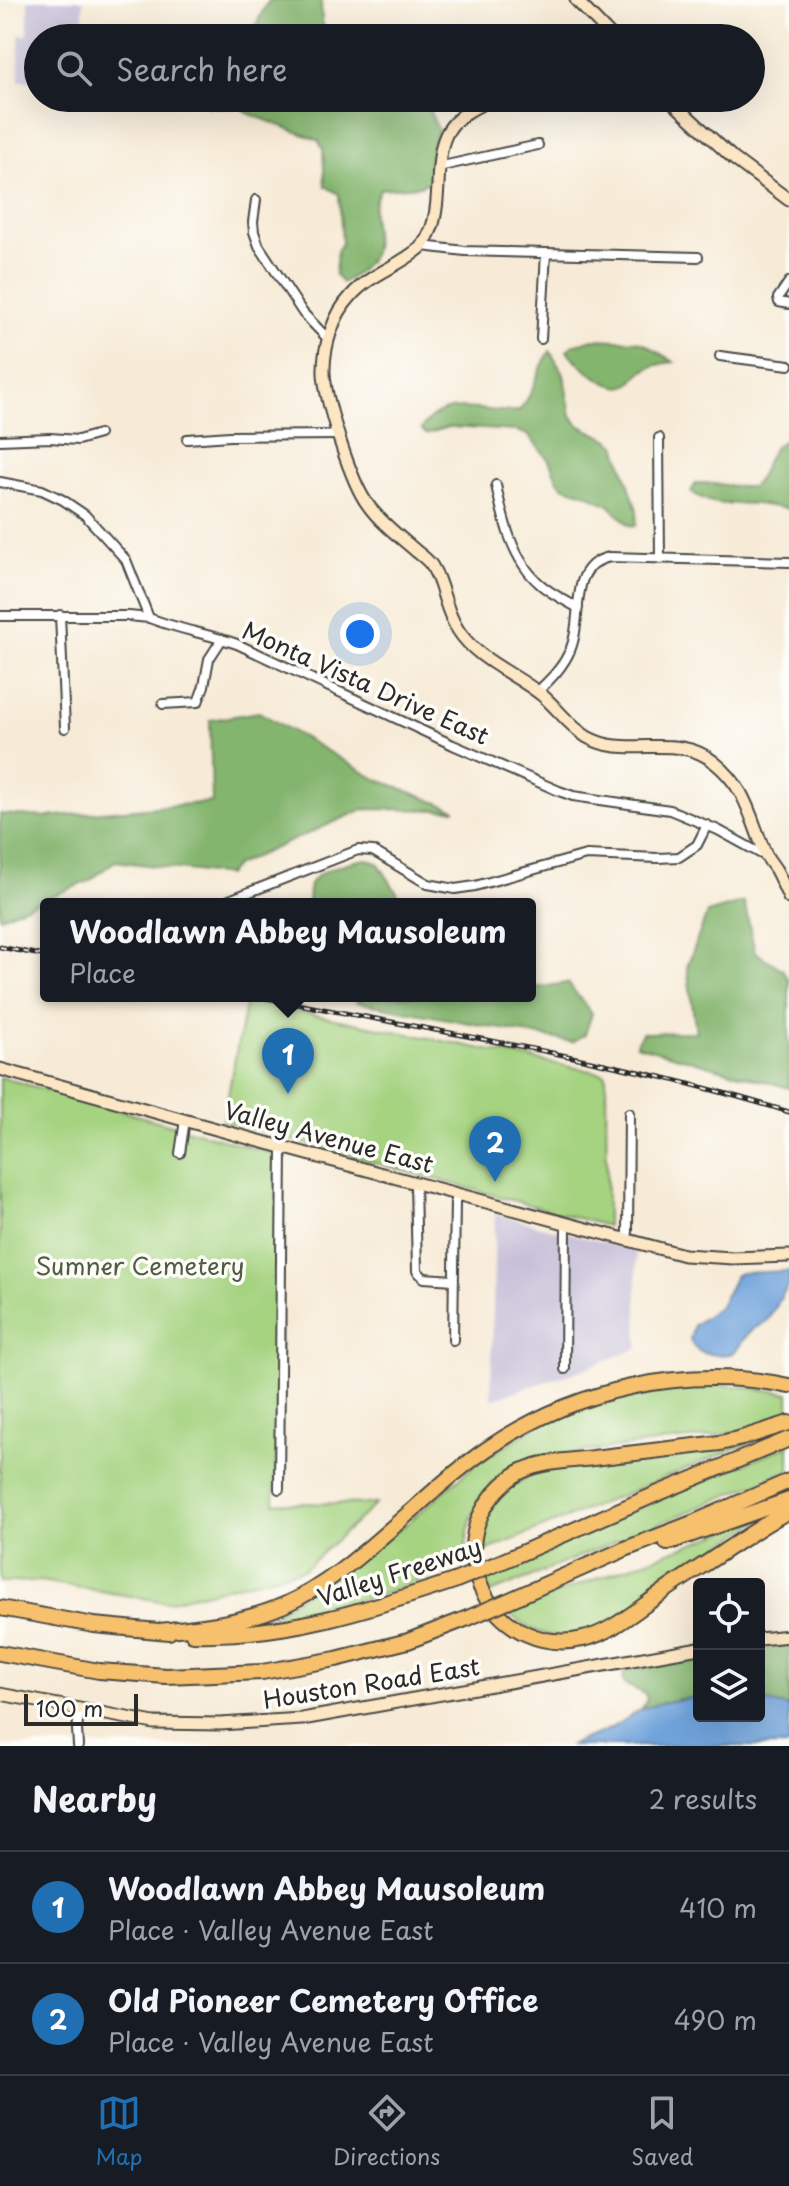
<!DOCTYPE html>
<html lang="en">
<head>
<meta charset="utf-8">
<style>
  :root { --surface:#171b24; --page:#20242c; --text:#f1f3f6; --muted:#9ea1a6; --line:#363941; --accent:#1f6fb2 }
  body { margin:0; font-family:"Playpen Sans",sans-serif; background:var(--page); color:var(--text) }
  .controls { position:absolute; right:24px; bottom:24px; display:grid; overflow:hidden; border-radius:8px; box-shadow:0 8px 32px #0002 }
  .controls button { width:72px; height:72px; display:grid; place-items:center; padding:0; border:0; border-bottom:2px solid var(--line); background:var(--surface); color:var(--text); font:40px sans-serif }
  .scale { position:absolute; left:24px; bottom:20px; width:114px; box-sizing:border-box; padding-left:8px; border:4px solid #2b2b2b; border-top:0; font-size:22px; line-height:28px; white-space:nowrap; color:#2b2b2b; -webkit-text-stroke:6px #fdfcf7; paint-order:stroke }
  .you { position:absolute; left:360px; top:634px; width:28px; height:28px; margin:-20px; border:6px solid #fff; border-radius:50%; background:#1a73e8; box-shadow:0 0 0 12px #1a73e833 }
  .badge { display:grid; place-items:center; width:52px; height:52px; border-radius:50%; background:var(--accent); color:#fff; font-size:26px; font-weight:700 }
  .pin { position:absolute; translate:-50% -66px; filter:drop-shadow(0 2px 4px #0008) }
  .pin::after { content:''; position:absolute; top:42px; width:28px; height:24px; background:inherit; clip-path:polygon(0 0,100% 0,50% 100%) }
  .popup { position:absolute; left:40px; top:898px; width:496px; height:104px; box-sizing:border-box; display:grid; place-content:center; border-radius:8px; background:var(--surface); filter:drop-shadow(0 2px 6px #0005); font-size:26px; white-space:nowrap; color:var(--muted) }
  .popup b { font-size:30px; color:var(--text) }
  .popup::after { content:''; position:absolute; left:50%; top:100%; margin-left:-16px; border:16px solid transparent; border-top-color:var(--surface) }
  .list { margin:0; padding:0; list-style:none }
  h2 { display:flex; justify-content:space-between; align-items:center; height:104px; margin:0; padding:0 32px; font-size:34px }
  h2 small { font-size:26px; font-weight:400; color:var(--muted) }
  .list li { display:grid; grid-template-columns:52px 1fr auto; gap:24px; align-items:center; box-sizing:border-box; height:112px; padding:0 32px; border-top:2px solid var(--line) }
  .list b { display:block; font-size:30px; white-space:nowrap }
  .list p { margin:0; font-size:26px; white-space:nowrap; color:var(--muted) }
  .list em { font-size:26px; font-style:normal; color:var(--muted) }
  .icon { flex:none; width:44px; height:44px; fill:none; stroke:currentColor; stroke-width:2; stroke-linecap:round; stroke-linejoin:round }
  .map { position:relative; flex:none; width:789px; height:1746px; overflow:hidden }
  .search { position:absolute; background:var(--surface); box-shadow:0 8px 32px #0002; left:24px; right:24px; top:24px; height:88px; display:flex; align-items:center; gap:20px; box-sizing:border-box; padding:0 28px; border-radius:44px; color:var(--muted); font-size:30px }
  .sheet { height:328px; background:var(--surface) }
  nav { display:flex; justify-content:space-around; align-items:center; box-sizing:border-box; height:112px; border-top:2px solid var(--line); background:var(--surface); font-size:22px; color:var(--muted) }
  nav a { display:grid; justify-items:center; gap:4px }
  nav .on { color:var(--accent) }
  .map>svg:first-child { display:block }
</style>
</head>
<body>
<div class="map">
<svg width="789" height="1746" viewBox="0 0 789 1746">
  <rect width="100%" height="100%" fill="#fdfcf7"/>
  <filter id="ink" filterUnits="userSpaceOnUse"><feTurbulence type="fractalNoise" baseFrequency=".0125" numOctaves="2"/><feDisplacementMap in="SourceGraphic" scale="16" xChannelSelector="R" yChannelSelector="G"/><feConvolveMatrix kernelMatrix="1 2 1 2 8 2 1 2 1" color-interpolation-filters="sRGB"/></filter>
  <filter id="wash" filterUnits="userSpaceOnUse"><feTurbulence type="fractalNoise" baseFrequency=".006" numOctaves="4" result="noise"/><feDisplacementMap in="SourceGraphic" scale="32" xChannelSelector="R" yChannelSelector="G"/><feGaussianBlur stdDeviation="1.8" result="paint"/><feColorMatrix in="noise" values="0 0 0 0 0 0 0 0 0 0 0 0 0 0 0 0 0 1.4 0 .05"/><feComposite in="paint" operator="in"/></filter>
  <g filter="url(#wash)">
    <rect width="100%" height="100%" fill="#f7ebd7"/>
    <!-- industrial -->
    <path fill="#c7c0d9" d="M 28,0 L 83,0 L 83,38 L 38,38 L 38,81 L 19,81 L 19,35 L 28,35 Z
      M 495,1214 L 636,1251 L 638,1348 L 576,1372 L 491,1399 Z"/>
    <!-- green -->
    <path fill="#a5d380" stroke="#687f56" stroke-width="2" d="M 246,1001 L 606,1074 L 607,1226 L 223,1121 Z
      M 0,1077 L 279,1155 L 280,1350 L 274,1503 L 376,1504 L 304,1569 L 166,1602 L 40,1581 L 0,1582 Z
      M 717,1384 L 789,1393 L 789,1415 L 738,1432 L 714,1436 L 531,1458 C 482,1480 467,1509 465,1561 C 444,1570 422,1580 401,1588 C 357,1603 312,1612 266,1619 L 398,1531 L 477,1463 L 538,1425 L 595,1402 L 656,1388 Z
      M 751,1442 L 481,1553 C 478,1506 510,1479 553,1469 Z
      M 789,1445 L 789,1470 L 491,1593 L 483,1573 Z
      M 770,1515 C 748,1528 725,1542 703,1557 C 669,1580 606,1635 567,1636 C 540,1637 526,1627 506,1612 Z"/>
    <!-- forest -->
    <path fill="#84b56e" stroke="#58704c" stroke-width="2" d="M 270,0 L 321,0 C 322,15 319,33 336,38 L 237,38 C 265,27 254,18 270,0 Z
      M 202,98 L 424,98 L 438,130 C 430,147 429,163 429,182 L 420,186 L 380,189 C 358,231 400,250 342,283 L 335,275 L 337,251 L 342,243 L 339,194 L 325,186 L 323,149 L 318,140 L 250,114 L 241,108 L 207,106 Z
      M 593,339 L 636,341 L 645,344 L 674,362 C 662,363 649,366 639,374 C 636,377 634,381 630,384 C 612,396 579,364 567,351 L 573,345 Z
      M 550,351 L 564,375 L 571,416 L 580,426 L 608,439 L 616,445 L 637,510 L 636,526 L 629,525 L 609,505 L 585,493 L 562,486 L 558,481 L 549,460 L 528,435 L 517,431 L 449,427 L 426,434 L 421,429 C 447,393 483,415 519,411 C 534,395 537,370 550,351 Z
      M 789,439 L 789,509 C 778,508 767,505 755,504 C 727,502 717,509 691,492 L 696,483 C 715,482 733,488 752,487 C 767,472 766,444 789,439 Z
      M 259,712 L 374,778 L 456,810 L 364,809 L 236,865 L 227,875 L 115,861 L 89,881 L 0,917 L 0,814 L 47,817 L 212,802 L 210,720 Z
      M 367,859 L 379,864 L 404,904 L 308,904 C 309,898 308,890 310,885 C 314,871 354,860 367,859 Z
      M 744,902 L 755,952 L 782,969 L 789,980 L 789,1088 L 636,1045 L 642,1033 L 696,1032 L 687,967 L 707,913 Z
      M 568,983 L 592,1014 L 585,1034 L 573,1042 L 356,1002 L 365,996 L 530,996 L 530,985 L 533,988 Z
      M 772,1645 L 789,1646 L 789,1707 L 759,1700 L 759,1647 Z
      M 699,1657 L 699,1698 L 677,1699 L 642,1709 L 647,1699 L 645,1694 L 626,1685 L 622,1679 L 624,1672 Z"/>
    <!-- water -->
    <path fill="#6fa3db" stroke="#4d6783" stroke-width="2" d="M 789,1271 L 789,1285 C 780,1296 775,1313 765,1322 C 760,1326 753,1328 749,1333 C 731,1352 744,1356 709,1354 C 699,1353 694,1349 690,1340 L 694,1325 L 720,1306 L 735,1276 L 740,1273 Z
      M 699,1698 L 699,1716 L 759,1716 L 759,1700 L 789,1707 L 789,1746 L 570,1746 C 581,1738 593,1736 605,1731 C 619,1725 630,1714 643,1709 C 661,1701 680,1699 699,1698 Z"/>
  </g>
  <g filter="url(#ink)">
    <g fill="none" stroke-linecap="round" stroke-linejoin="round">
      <!-- street casing -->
      <g stroke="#4a4845" stroke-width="12">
        <path id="street" d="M 438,167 L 538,145
          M 256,200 L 253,222 L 254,232 L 259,246 L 303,313 L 329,340
          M 422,246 L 465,251 L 698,257
          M 789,282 L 778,298 L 779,302 L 789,304
          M 541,339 L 546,253
          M 720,356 L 789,365
          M 659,438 L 660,559
          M 187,439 L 230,436 L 339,435
          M 0,440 L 50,438 L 78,440 L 99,434
          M 0,482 L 42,490 L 63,500 L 85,515 L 126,560 L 149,618 C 178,629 208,634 237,644 L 453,745 L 559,791 L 573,796 L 670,810 L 718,830 L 767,857
          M 496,485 C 503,519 512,560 540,584 C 551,594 565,600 578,608
          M 60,615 L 65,728
          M 0,616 L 129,616 L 149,618
          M 537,692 C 551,679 564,666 571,648 C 584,616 567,565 610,557 L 789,562
          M 163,704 L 198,702 L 204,686 L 209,659 L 222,639
          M 229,900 L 358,850 L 373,851 L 428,884 L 455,889 L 475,886 L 586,855 L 658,858 L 679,857 L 697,845 L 707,825
          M 180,1153 L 185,1120
          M 415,1183 L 417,1271 L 424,1278 L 454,1280
          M 626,1240 L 628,1232 L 629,1113
          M 453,1340 L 455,1200 L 459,1195
          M 565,1369 L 566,1224
          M 279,1489 L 282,1147
          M 78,1746 L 77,1729 L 80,1710"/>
      </g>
      <!-- secondary casing -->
      <g stroke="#4a4845" stroke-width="15">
        <path id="secondary" d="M 576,0 L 613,38
          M 495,98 C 445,120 440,133 438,185 C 437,200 437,213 432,227 C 429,235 426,242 420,248 C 398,267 370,274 351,296 C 333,315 323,348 324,374 C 326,403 351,483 368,505 C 381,523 400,537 416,551 C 422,556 430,561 433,568 C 444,587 445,611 458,630 C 478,661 515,673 543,696 C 558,709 569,726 587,737 C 627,760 676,731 714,762 C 748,789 750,819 766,855 C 769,861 773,865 776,870 C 781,879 785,889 789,898
          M 668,98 L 734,159 L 789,200
          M 0,1069 L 252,1139 L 684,1255 L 733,1258 L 789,1256
          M 759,1639 L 789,1636
          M 0,1694 L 154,1723 L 220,1724 L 302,1719 L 699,1648"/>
      </g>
      <!-- highway casing -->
      <g stroke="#4a4845" stroke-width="18">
        <path id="highway" d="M 789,1423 L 742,1438 L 720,1443 C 678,1448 635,1453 593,1458 C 570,1461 544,1461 522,1471 C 511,1476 502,1485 494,1494 C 439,1560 500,1658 583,1639 C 610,1633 634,1612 656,1597 C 681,1579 707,1563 732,1546 C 751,1534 769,1521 789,1511
          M 667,1543 L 789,1500
          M 503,1561 L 654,1495 L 789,1439
          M 519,1596 L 625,1549 L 695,1522 L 789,1481
          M 0,1608 L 94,1625 L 169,1632
          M 159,1631 C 201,1627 246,1622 284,1605 C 334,1583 375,1542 416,1507 C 438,1487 462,1466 487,1449 C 574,1389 685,1364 789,1386
          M 193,1634 C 284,1637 370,1609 454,1581
          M 0,1653 L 99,1671 L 166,1676 L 262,1672 L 336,1659 L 408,1641 L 468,1618"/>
      </g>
      <!-- street -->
      <use href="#street" stroke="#fff" stroke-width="8"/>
      <!-- secondary -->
      <use href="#secondary" stroke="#fce6c4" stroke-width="11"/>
      <!-- highway -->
      <use href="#highway" stroke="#f7c06c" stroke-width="14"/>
      <!-- rail casing -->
      <g stroke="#2b2b2b" stroke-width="5">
        <path id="rail" d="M 0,947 L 46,956
          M 257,996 C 435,1032 615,1058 789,1112"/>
      </g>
      <!-- rail -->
      <use href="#rail" stroke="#fdfcf7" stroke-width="2" stroke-dasharray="6" stroke-linecap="butt"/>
      <!-- highway-bridge casing -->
      <g stroke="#4a4845" stroke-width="18" stroke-linecap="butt">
        <path id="highway-bridge" d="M 454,1581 L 503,1561
          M 468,1618 L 519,1596"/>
      </g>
      <!-- highway-bridge -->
      <use href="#highway-bridge" stroke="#f7c06c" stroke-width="14"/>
    </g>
  </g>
  <g text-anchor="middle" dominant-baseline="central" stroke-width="7" stroke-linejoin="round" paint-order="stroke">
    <!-- street labels -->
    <g font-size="24" fill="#2b2b2b" stroke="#fdfcf7">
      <text transform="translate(366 682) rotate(24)">Monta Vista Drive East</text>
      <text transform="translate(329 1136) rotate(15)">Valley Avenue East</text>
      <text transform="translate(399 1571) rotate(-18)">Valley Freeway</text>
      <text transform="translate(371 1682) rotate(-9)">Houston Road East</text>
    </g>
    <!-- park labels -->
    <g font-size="24" fill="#505d44" stroke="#fdfcf7">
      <text x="140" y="1265">Sumner Cemetery</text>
    </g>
  </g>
</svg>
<div class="controls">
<button><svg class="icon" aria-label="locate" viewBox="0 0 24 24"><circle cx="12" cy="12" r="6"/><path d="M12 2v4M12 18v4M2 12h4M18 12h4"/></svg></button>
<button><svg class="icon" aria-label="layers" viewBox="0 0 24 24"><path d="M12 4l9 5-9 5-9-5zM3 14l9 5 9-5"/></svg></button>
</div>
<div class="scale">100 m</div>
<div class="you"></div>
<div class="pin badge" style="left:288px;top:1094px">1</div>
<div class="popup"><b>Woodlawn Abbey Mausoleum</b>Place</div>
<div class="pin badge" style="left:495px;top:1182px">2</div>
<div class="search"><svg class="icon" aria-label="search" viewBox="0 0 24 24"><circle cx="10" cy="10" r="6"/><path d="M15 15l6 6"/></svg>Search here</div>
</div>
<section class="sheet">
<h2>Nearby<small>2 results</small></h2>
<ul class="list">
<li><span class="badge">1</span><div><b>Woodlawn Abbey Mausoleum</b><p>Place · Valley Avenue East</p></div><em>410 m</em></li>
<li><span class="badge">2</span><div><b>Old Pioneer Cemetery Office</b><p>Place · Valley Avenue East</p></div><em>490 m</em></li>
</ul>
</section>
<nav>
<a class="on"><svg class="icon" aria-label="map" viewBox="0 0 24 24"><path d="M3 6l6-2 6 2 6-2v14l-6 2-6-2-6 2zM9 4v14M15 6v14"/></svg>Map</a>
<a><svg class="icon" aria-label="directions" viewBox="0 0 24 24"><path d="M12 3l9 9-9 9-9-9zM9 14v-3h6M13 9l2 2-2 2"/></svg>Directions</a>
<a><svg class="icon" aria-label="saved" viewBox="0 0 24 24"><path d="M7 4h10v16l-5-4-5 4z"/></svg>Saved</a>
</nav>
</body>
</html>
